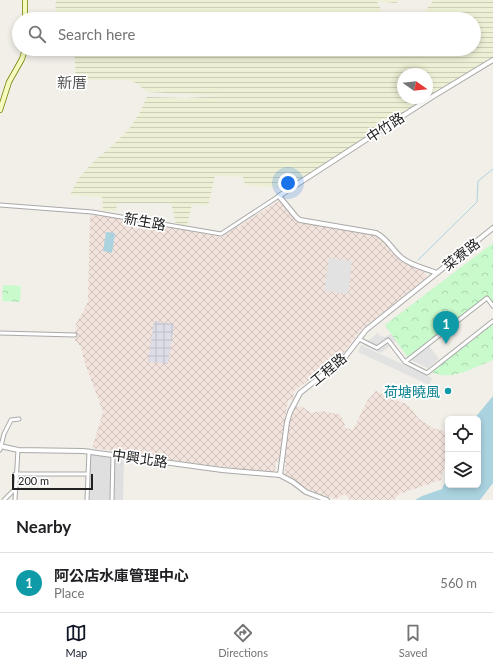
<!DOCTYPE html>
<html lang="en">
<head>
<meta charset="utf-8">
<style>
  :root { --surface:#fff; --page:#f6f6f6; --text:#202124; --muted:#757577; --line:#e0e0e0; --accent:#111827 }
  body { margin:0; font-family:Lato,"Noto Sans TC",sans-serif; background:var(--page); color:var(--text) }
  .controls { position:absolute; right:12px; bottom:12px; display:grid; overflow:hidden; border-radius:6px; box-shadow:0 2px 6px #0003 }
  .controls button { width:36px; height:36px; display:grid; place-items:center; padding:0; border:0; border-bottom:1px solid var(--line); background:var(--surface); color:var(--text); font:20px sans-serif }
  .compass { position:absolute; left:397px; top:68px; width:36px; height:36px; border-radius:50%; background:var(--surface); box-shadow:0 2px 6px #0003; rotate:104deg }
  .scale { position:absolute; left:12px; bottom:10px; width:81px; box-sizing:border-box; padding-left:4px; border:2px solid #222; border-top:0; font-size:11px; line-height:14px; white-space:nowrap; color:#222; -webkit-text-stroke:3px #fff; paint-order:stroke }
  .you { position:absolute; left:288px; top:183px; width:14px; height:14px; margin:-10px; border:3px solid #fff; border-radius:50%; background:#1a73e8; box-shadow:0 0 0 6px #1a73e833 }
  .badge { display:grid; place-items:center; width:26px; height:26px; border-radius:50%; background:var(--accent); color:#fff; font-size:13px; font-weight:700 }
  .pin { position:absolute; translate:-50% -33px; filter:drop-shadow(0 1px 2px #0008) }
  .pin::after { content:''; position:absolute; top:21px; width:14px; height:12px; background:inherit; clip-path:polygon(0 0,100% 0,50% 100%) }
  .list { margin:0; padding:0; list-style:none }
  h2 { display:flex; justify-content:space-between; align-items:center; height:52px; margin:0; padding:0 16px; font-size:17px }
  h2 small { font-size:13px; font-weight:400; color:var(--muted) }
  .list li { display:grid; grid-template-columns:26px 1fr auto; gap:12px; align-items:center; box-sizing:border-box; height:60px; padding:0 16px; border-top:1px solid var(--line) }
  .list b { display:block; font-size:15px; white-space:nowrap }
  .list p { margin:0; font-size:13px; white-space:nowrap; color:var(--muted) }
  .list em { font-size:13px; font-style:normal; color:var(--muted) }
  .icon { flex:none; width:22px; height:22px; fill:none; stroke:currentColor; stroke-width:2; stroke-linecap:round; stroke-linejoin:round }
  .map { position:relative; flex:none; width:493px; height:500px; overflow:hidden }
  .search { position:absolute; background:var(--surface); box-shadow:0 2px 6px #0003; left:12px; right:12px; top:12px; height:44px; display:flex; align-items:center; gap:10px; box-sizing:border-box; padding:0 14px; border-radius:22px; color:var(--muted); font-size:15px }
  .sheet { height:112px; background:var(--surface) }
  nav { display:flex; justify-content:space-around; align-items:center; box-sizing:border-box; height:56px; border-top:1px solid var(--line); background:var(--surface); font-size:11px; color:var(--muted) }
  nav a { display:grid; justify-items:center; gap:2px }
  nav .on { color:var(--accent) }
  .map>svg:first-child { display:block }
</style>
</head>
<body>
<div class="map">
<svg width="493" height="500" viewBox="0 0 493 500">
  <defs>
    <pattern id="military-cross-hatch" width="8" height="8" patternUnits="userSpaceOnUse"><rect width="8" height="8" fill="#f3e3dd"/><path d="M0 0l8 8M0 8l8-8" fill="none" stroke="#d0c2bd"/></pattern>
    <pattern id="farmland-rules" width="6" height="5" patternUnits="userSpaceOnUse"><rect width="6" height="5" fill="#eef0d5"/><path d="M0 2.5h6" fill="none" stroke="#ccceb7"/></pattern>
    <pattern id="park-crowns" width="20" height="18" patternUnits="userSpaceOnUse"><rect width="20" height="18" fill="#c8facc"/><path d="M2 6a3 3 0 1 1 6 0M12 15a3 3 0 1 1 6 0" fill="none" stroke="#acd6af"/></pattern>
    <pattern id="plaza-grid" width="8" height="8" patternUnits="userSpaceOnUse"><rect width="8" height="8" fill="#dddde8"/><path d="M0 4h8M4 0v8" fill="none" stroke="#bdbdc7"/></pattern>
  </defs>
  <rect width="100%" height="100%" fill="#f2efe9"/>
  <!-- residential -->
  <path fill="#e0dfdf" d="M 90,454 L 124,459 L 123,500 L 89,500 Z"/>
  <!-- military -->
  <path fill="url(#military-cross-hatch)" d="M 279,201 L 283,202 L 295,219 L 300,222 L 356,230 L 380,236 L 400,260 L 424,272 L 427,277 L 362,329 L 341,356 L 294,391 L 293,400 L 288,400 L 279,461 L 276,462 L 275,473 L 167,460 L 154,456 L 92,448 L 103,412 L 84,361 L 81,347 L 75,340 L 75,335 L 76,324 L 88,302 L 90,215 L 115,217 L 221,237 Z
    M 376,391 L 408,405 L 419,419 L 427,424 L 436,429 L 448,432 L 448,450 L 441,480 L 399,494 L 394,500 L 350,500 L 345,494 L 336,499 L 315,493 L 303,488 L 284,475 L 286,463 L 284,462 L 289,422 L 295,407 L 301,406 L 311,413 L 321,411 L 338,414 L 341,415 L 346,428 L 353,430 L 367,401 Z"/>
  <!-- farmland -->
  <path fill="url(#farmland-rules)" fill-rule="evenodd" d="M 56,0 L 400,0 L 396,3 L 377,1 L 385,19 L 73,19 L 72,14 L 55,15 Z
    M 434,0 L 493,0 L 493,58 L 286,188 L 245,185 L 243,177 L 215,176 L 208,206 L 192,204 L 187,226 L 176,224 L 171,203 L 117,203 L 116,211 L 103,211 L 102,197 L 70,195 L 78,179 L 95,160 L 112,146 L 130,128 L 140,112 L 147,97 L 185,98 L 223,96 L 147,92 L 136,83 L 128,80 L 76,80 L 74,49 L 474,49 L 474,19 L 418,19 ZM 403,74 L 427,74 L 427,98 L 403,98 Z"/>
  <!-- park -->
  <path fill="url(#park-crowns)" d="M 493,243 L 493,305 L 486,296 L 408,358 L 385,325 Z
    M 3,285 L 21,286 L 20,302 L 2,301 Z
    M 493,324 L 493,360 C 474,367 451,382 432,372 Z"/>
  <!-- parking -->
  <path fill="#e2e2e2" d="M 329,258 L 352,261 L 348,294 L 324,291 Z
    M 378,333 L 380,336 L 385,337 L 391,334 L 396,341 L 381,353 L 363,345 Z
    M 361,345 L 432,378 L 429,385 L 358,352 Z
    M 429,346 L 439,359 L 428,368 L 411,360 Z"/>
  <!-- plaza -->
  <path fill="url(#plaza-grid)" d="M 154,321 L 174,324 L 168,364 L 148,361 Z"/>
  <!-- water -->
  <path fill="#aad3df" d="M 106,232 L 115,233 L 112,253 L 103,251 Z
    M 493,396 L 493,483 L 480,500 L 415,500 L 422,496 L 442,489 L 448,476 L 448,485 L 478,485 L 478,419 L 474,419 Z"/>
  <g fill="none" stroke-linecap="round" stroke-linejoin="round">
    <!-- stream -->
    <path stroke="#aad3df" stroke-width="1" d="M 418,260 L 477,202 L 478,181 L 493,169"/>
    <!-- minor casing -->
    <g stroke="#a9a9a9" stroke-width="5">
      <path id="minor" d="M 0,205 L 92,212 L 221,234 L 279,196
        M 0,333 L 75,335
        M 359,339 L 377,348 L 388,340 L 405,362 L 427,373 L 493,321
        M 405,362 L 487,298 L 493,306
        M 0,450 L 4,434 L 11,420 L 19,419
        M 15,474 L 88,474
        M 4,500 L 16,488
        M 15,500 L 18,450
        M 87,500 L 89,451
        M 112,500 L 113,454"/>
    </g>
    <!-- tertiary casing -->
    <g stroke="#a9a9a9" stroke-width="6">
      <path id="tertiary" d="M 437,273 C 425,268 412,266 402,258 C 392,250 388,239 376,233 L 300,220 L 297,218 L 279,196 L 432,97 L 493,60
        M 0,446 L 18,450 L 83,451 L 222,470 L 280,475 L 293,482 L 306,492 L 327,500
        M 280,475 L 287,422 L 290,412 L 300,393 L 345,357 L 366,330 L 493,228"/>
    </g>
    <!-- secondary casing -->
    <g stroke="#707d05" stroke-width="6">
      <path id="secondary" d="M 25,0 L 25,19
        M 0,110 L 9,82 L 22,59 L 25,49"/>
    </g>
    <!-- minor -->
    <use href="#minor" stroke="#fff" stroke-width="3"/>
    <!-- tertiary -->
    <use href="#tertiary" stroke="#fff" stroke-width="4"/>
    <!-- secondary -->
    <use href="#secondary" stroke="#f7fabf" stroke-width="4.5"/>
  </g>
  <!-- markers -->
  <circle fill="#0f9aa8" stroke="#fff" stroke-width="1.5" cx="448" cy="391" r="4"/>
  <g text-anchor="middle" dominant-baseline="central" stroke-width="3.5" stroke-linejoin="round" paint-order="stroke">
    <!-- street labels -->
    <g font-size="14" fill="#222" stroke="#fff">
      <text transform="translate(385 127) rotate(-33)">中竹路</text>
      <text transform="translate(145 221) rotate(10)">新生路</text>
      <text transform="translate(461 254) rotate(-38)">菜寮路</text>
      <text transform="translate(328 369) rotate(-40)">工程路</text>
      <text transform="translate(140 458) rotate(8)">中興北路</text>
    </g>
    <!-- culture labels -->
    <g font-size="14" fill="#0d838f" stroke="#fff" text-anchor="end">
      <text x="440" y="391">荷塘曉風</text>
    </g>
    <!-- neighbourhood labels -->
    <g font-size="15" fill="#555" stroke="#fff">
      <text x="72" y="82">新厝</text>
    </g>
  </g>
</svg>
<div class="controls">
<button><svg class="icon" aria-label="locate" viewBox="0 0 24 24"><circle cx="12" cy="12" r="6"/><path d="M12 2v4M12 18v4M2 12h4M18 12h4"/></svg></button>
<button><svg class="icon" aria-label="layers" viewBox="0 0 24 24"><path d="M12 4l9 5-9 5-9-5zM3 14l9 5 9-5"/></svg></button>
</div>
<svg class="compass" viewBox="-18 -18 36 36"><path d="M0-13l5 13h-10z" fill="#e53935"/><path d="M0 13l5-13h-10z" fill="#757577"/></svg>
<div class="scale">200 m</div>
<div class="you"></div>
<div class="pin badge" style="left:446px;top:344px;background:#0f9aa8">1</div>
<div class="search"><svg class="icon" aria-label="search" viewBox="0 0 24 24"><circle cx="10" cy="10" r="6"/><path d="M15 15l6 6"/></svg>Search here</div>
</div>
<section class="sheet">
<h2>Nearby<small></small></h2>
<ul class="list">
<li><span class="badge" style="background:#0f9aa8">1</span><div><b>阿公店水庫管理中心</b><p>Place</p></div><em>560 m</em></li>
</ul>
</section>
<nav>
<a class="on"><svg class="icon" aria-label="map" viewBox="0 0 24 24"><path d="M3 6l6-2 6 2 6-2v14l-6 2-6-2-6 2zM9 4v14M15 6v14"/></svg>Map</a>
<a><svg class="icon" aria-label="directions" viewBox="0 0 24 24"><path d="M12 3l9 9-9 9-9-9zM9 14v-3h6M13 9l2 2-2 2"/></svg>Directions</a>
<a><svg class="icon" aria-label="saved" viewBox="0 0 24 24"><path d="M7 4h10v16l-5-4-5 4z"/></svg>Saved</a>
</nav>
</body>
</html>
